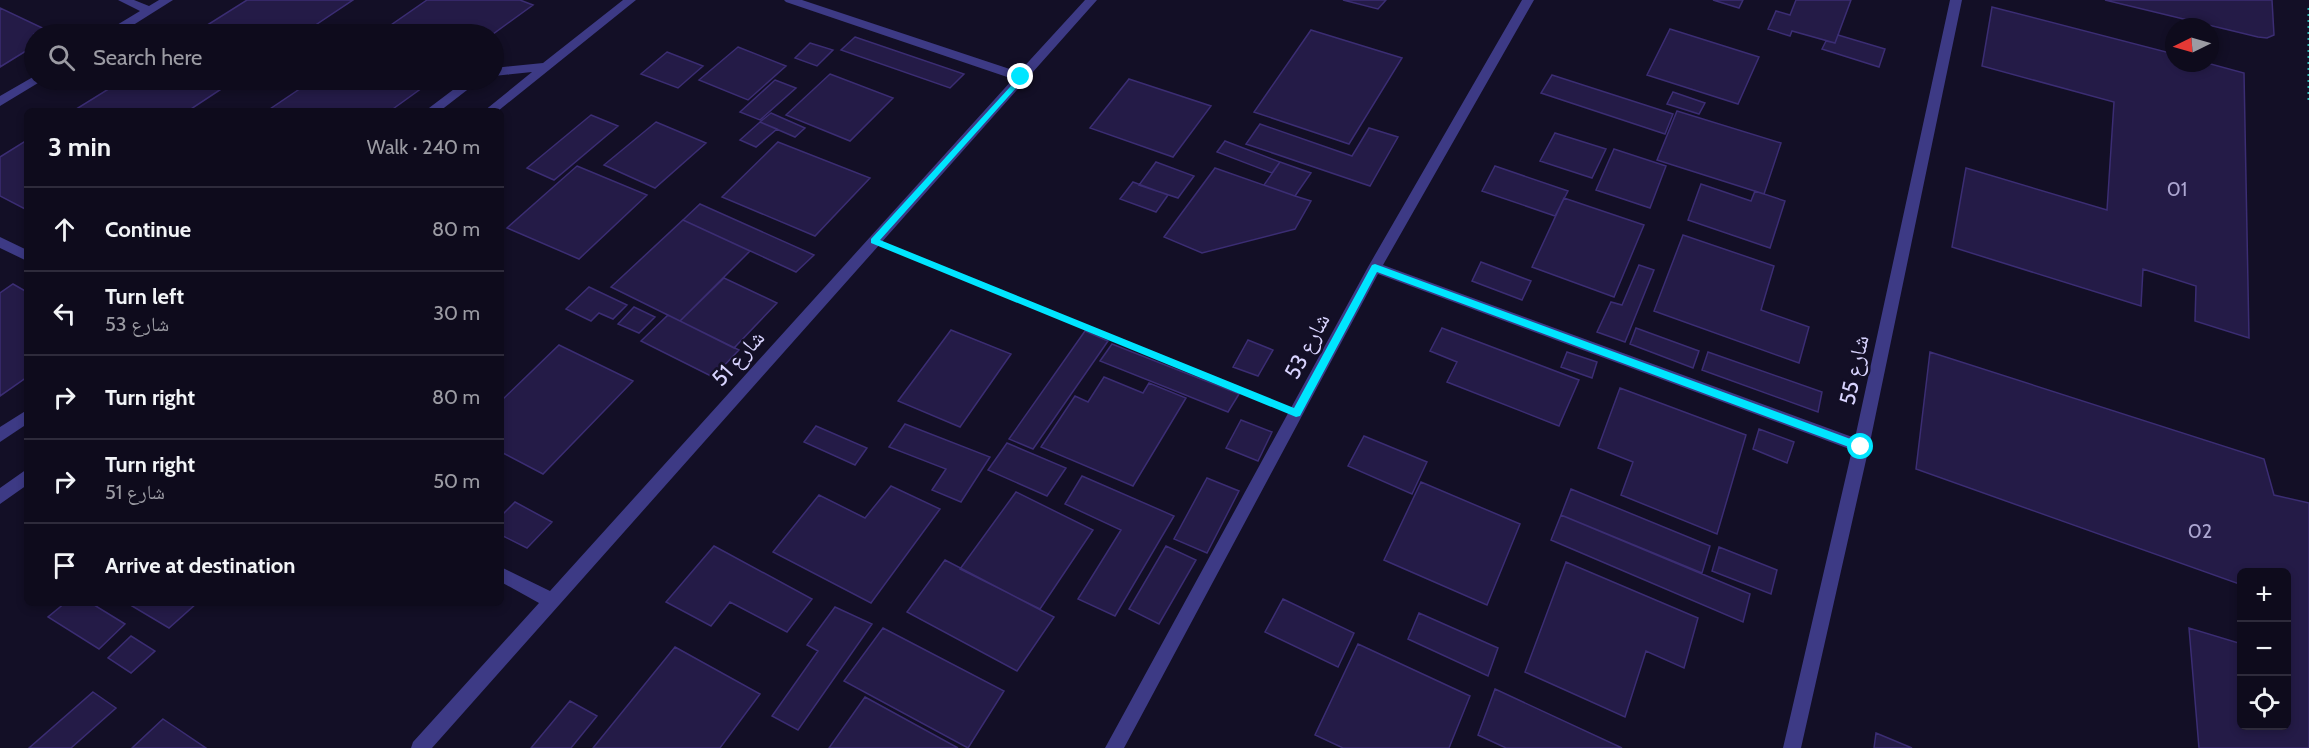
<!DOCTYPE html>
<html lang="en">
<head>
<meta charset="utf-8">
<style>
  :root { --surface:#0e0b1c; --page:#171425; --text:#f1f3f6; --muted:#9b9ba3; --line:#2e2b3b }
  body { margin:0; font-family:Cabin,"Noto Naskh Arabic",sans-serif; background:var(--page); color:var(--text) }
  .controls { position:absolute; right:18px; bottom:18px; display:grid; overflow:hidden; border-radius:9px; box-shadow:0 3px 9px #0003 }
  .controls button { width:54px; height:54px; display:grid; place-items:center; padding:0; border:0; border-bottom:2px solid var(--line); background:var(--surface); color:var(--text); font:30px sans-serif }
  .compass { position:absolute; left:2165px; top:18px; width:54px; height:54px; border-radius:50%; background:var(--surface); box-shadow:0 3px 9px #0003; rotate:265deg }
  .stop { position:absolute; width:18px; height:18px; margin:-14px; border:4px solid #00e5ff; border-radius:50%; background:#fff }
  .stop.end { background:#00e5ff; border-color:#fff; box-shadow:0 2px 6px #0008 }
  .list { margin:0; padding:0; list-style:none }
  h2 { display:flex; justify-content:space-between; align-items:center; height:78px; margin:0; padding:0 24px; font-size:26px }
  h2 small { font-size:20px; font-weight:400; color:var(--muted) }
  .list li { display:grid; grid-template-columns:39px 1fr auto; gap:18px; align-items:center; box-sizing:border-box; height:84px; padding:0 24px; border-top:2px solid var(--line) }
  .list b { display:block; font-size:22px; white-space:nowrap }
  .list p { margin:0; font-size:20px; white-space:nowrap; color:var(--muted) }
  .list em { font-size:20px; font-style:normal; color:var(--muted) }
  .icon { flex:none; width:33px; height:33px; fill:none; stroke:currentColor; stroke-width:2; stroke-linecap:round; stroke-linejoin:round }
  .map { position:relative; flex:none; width:2309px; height:748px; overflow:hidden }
  .search { position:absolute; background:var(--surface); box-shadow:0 3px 9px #0003; left:24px; top:24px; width:480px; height:66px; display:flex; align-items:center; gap:15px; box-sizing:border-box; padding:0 21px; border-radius:33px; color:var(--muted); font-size:22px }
  .panel { position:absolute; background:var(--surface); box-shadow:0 3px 9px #0003; left:24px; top:108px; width:480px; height:498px; border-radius:9px }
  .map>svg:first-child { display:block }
</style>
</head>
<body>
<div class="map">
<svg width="2309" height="748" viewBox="0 0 2309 748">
  <rect width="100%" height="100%" fill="#130f26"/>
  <!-- building -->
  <path fill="#241b47" stroke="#3b2d73" stroke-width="1.5" d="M 247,0 L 353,0 L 302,34 L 193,34 Z
    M 427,0 L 520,0 L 533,5 L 493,34 L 378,34 Z
    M 1343,0 L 1386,0 L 1378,9 Z
    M 1713,0 L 1743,0 L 1739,8 Z
    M 1796,0 L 1851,0 L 1835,43 L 1792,31 L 1790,36 L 1768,29 L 1776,11 L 1790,15 Z
    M 2105,0 L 2272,0 L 2274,35 L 2267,38 L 2258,37 Z
    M 1992,7 L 2174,54 L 2174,63 L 2207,63 L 2244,73 L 2249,338 L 2195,321 L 2196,286 L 2143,269 L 2141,306 L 1952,247 L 1966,168 L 2107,210 L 2114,102 L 1982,66 Z
    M 0,8 L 55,34 L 34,34 L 34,46 L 0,67 Z
    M 1670,29 L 1759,57 L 1738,104 L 1647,75 Z
    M 1311,30 L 1402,58 L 1349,144 L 1254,112 Z
    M 1838,35 L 1885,49 L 1879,67 L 1822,49 L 1826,41 L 1835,43 Z
    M 855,37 L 964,74 L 950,88 L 841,50 Z
    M 810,43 L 833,50 L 817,66 L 795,58 Z
    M 738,47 L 786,66 L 748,100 L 699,80 Z
    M 667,52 L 703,66 L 678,88 L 641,74 Z
    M 830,74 L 893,98 L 850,141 L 786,115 Z
    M 1552,75 L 1673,114 L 1665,134 L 1541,93 Z
    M 1129,79 L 1211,106 L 1173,157 L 1090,128 Z
    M 123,80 L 235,80 L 188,111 L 73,111 Z
    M 313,80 L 433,80 L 390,111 L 267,111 Z
    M 775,80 L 796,88 L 760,120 L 740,112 Z
    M 1673,92 L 1705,103 L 1699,114 L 1667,104 Z
    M 1677,111 L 1781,143 L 1764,194 L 1657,160 Z
    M 771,113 L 805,128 L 795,137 L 760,122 Z
    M 591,115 L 618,126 L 554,180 L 527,168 Z
    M 656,122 L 706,143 L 655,188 L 604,165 Z
    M 760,122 L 777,129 L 756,147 L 740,140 Z
    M 1260,124 L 1352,156 L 1369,128 L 1398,137 L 1370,186 L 1246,144 Z
    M 1555,133 L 1606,149 L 1592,178 L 1540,161 Z
    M 27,140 L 27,210 L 0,196 L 0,157 Z
    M 1225,141 L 1280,162 L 1272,173 L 1217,152 Z
    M 778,142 L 870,178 L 815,236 L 722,197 Z
    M 1614,149 L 1666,166 L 1650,208 L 1596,190 Z
    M 1156,162 L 1194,176 L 1178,198 L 1139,185 Z
    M 1280,162 L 1311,173 L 1295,196 L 1264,185 Z
    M 577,166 L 647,195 L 579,259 L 507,228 Z
    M 1495,166 L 1568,191 L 1555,216 L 1482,191 Z
    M 1215,168 L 1295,196 L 1311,201 L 1295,229 L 1202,253 L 1164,237 Z
    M 1133,182 L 1168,195 L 1156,212 L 1120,199 Z
    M 1701,184 L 1751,201 L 1755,191 L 1785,201 L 1770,248 L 1688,220 Z
    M 1564,198 L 1644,225 L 1614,297 L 1532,267 Z
    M 700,204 L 814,255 L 796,272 L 683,220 Z
    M 683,220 L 750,251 L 680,321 L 611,287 Z
    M 1683,235 L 1774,266 L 1761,310 L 1809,327 L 1799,363 L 1654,311 Z
    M 1481,262 L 1531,281 L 1522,300 L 1472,281 Z
    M 1639,265 L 1654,270 L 1625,342 L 1597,332 L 1611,302 L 1622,305 Z
    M 724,278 L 777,303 L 734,348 L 680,321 Z
    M 13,284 L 27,292 L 27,377 L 0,396 L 0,293 Z
    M 589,287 L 627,305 L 613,319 L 599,313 L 591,321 L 566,309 Z
    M 634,307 L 655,317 L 639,333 L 618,324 Z
    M 668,315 L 680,321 L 739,350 L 713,377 L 641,341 Z
    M 1442,328 L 1579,380 L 1559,426 L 1447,382 L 1457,362 L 1430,351 Z
    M 1636,328 L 1699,351 L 1693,368 L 1630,344 Z
    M 951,330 L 1011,354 L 960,427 L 898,401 Z
    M 1085,331 L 1108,341 L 1033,449 L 1009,439 Z
    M 1248,340 L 1273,350 L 1258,376 L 1233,367 Z
    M 1112,344 L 1239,394 L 1228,412 L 1100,361 Z
    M 559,345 L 633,381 L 543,474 L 501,452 L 501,401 Z
    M 1567,352 L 1597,362 L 1592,378 L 1561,367 Z
    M 1708,352 L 1822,392 L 1818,412 L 1702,370 Z
    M 1930,352 L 2264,459 L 2274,495 L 2309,503 L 2309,748 L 2199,748 L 2189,628 L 2242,644 L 2242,726 L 2286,726 L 2286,572 L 2242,572 L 2242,585 L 1916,469 Z
    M 1104,377 L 1143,393 L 1149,383 L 1186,398 L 1133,486 L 1041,447 L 1075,396 L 1088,402 Z
    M 1620,388 L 1746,435 L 1717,534 L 1621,495 L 1633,462 L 1598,448 Z
    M 1241,420 L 1272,432 L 1258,461 L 1226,448 Z
    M 905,424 L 990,457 L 961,502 L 932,490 L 946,469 L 889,447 Z
    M 816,426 L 867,448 L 855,465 L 804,442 Z
    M 1759,429 L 1794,442 L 1787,463 L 1753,449 Z
    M 1364,436 L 1427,462 L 1412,494 L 1348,466 Z
    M 1007,443 L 1066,468 L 1047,496 L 988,470 Z
    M 1082,476 L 1174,516 L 1115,616 L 1078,599 L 1121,530 L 1065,504 Z
    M 1207,478 L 1239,491 L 1207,553 L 1174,539 Z
    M 1421,482 L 1520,524 L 1487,605 L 1384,560 Z
    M 891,486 L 940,509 L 871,603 L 773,552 L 819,495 L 865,518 Z
    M 1571,489 L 1710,546 L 1702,573 L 1561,515 Z
    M 1016,492 L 1093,530 L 1040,609 L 960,569 Z
    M 515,502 L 552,522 L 527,548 L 501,535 L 501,516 Z
    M 1561,515 L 1750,594 L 1743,622 L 1551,540 Z
    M 714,546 L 812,599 L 787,632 L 730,602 L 711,626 L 666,602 Z
    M 1166,546 L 1196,560 L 1159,624 L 1129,609 Z
    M 1719,547 L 1777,570 L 1771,594 L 1712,571 Z
    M 945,560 L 1054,617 L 1017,671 L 907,612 Z
    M 1566,562 L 1698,618 L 1684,668 L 1646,651 L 1625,717 L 1525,672 Z
    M 1283,599 L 1354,633 L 1338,667 L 1265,632 Z
    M 65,603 L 91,603 L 125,624 L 99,649 L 48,617 Z
    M 127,603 L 197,603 L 169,628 Z
    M 835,607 L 872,624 L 798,730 L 772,716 L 818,651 L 807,645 Z
    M 1419,613 L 1498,648 L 1488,676 L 1408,639 Z
    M 883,628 L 1004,691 L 968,748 L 844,681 Z
    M 131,636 L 155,651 L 131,673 L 108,658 Z
    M 1358,644 L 1470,696 L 1449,748 L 1343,748 L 1315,735 Z
    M 675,647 L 760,694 L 720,748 L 593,748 Z
    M 1495,689 L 1622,748 L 1506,748 L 1478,735 Z
    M 93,692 L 116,708 L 71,748 L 29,748 Z
    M 865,697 L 958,748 L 829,748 Z
    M 570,701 L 597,716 L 571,748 L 531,748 Z
    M 163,719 L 206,748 L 132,748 Z
    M 1876,733 L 1912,748 L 1874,748 Z"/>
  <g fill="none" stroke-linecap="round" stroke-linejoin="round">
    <!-- path-far1 -->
    <path stroke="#2fb8b0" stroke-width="3" stroke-dasharray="2 4" stroke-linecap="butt" d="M 2309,8 L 2309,104
      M 903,253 L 1096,332"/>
    <!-- path -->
    <path stroke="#2fb8b0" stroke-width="4" stroke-dasharray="3 5" stroke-linecap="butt" d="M 1092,330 L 1271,403"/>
    <!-- minor -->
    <path fill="#3d3a85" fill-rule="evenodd" d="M 118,0 L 134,0 L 149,6 L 159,0 L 173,0 L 119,34 L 105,34 L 107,31 L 140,11 Z
      M 623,0 L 636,0 L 498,111 L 484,111 L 532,72 L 494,76 L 494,68 L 543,63 Z
      M 784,0 L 802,0 L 1019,72 L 1085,0 L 1097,0 L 432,748 L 411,748 L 413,742 L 539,603 L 501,582 L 501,567 L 550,591 L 1013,79 L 786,2 Z
      M 1522,0 L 1534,0 L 1383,265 L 1855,438 L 1950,0 L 1962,0 L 1869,447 L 1801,748 L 1783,748 L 1852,450 L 1378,274 L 1124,748 L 1105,748 L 1368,267 Z
      M 33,77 L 43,80 L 0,106 L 0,96 Z
      M 466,80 L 480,80 L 440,111 L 425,111 Z
      M 0,237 L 27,250 L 27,261 L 0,248 Z
      M 27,410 L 27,424 L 0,442 L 0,427 Z
      M 27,469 L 27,485 L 0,504 L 0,488 Z"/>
  </g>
  <!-- route -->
  <path fill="#00e5ff" d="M 1021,75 L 1024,76 L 1024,79 L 880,240 L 1294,408 L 1372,265 L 1375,264 L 1864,444 L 1866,447 L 1864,450 L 1857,450 L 1377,272 L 1300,416 L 1296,417 L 871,243 L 871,239 Z"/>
  <g text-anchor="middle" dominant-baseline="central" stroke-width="5" stroke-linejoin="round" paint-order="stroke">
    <!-- number labels -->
    <g font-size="20" fill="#aca6d1">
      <text x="2177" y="189">01</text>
      <text x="2200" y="531">02</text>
    </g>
    <!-- street labels -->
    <g font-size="22" fill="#d9d4ff" stroke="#130f26">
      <text transform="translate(1307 346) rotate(-62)">شارع 53</text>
      <text transform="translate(738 358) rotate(-48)">شارع 51</text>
      <text transform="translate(1854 370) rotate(-78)">شارع 55</text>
    </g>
  </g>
</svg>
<div class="controls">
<button>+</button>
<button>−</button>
<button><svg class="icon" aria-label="locate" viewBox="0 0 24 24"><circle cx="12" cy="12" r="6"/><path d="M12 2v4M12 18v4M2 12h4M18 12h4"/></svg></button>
</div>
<svg class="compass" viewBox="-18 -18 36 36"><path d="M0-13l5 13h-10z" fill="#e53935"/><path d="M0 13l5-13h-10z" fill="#9b9ba3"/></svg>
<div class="stop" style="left:1861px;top:447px"></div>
<div class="stop end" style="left:1021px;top:77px"></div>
<div class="search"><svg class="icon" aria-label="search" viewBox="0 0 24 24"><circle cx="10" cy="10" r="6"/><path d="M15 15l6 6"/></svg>Search here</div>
<section class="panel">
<h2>3 min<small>Walk · 240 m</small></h2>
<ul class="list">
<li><svg class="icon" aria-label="ahead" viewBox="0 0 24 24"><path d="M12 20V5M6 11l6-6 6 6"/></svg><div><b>Continue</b></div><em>80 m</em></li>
<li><svg class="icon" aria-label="left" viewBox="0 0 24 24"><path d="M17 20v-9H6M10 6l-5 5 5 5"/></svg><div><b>Turn left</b><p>شارع 53</p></div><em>30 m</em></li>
<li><svg class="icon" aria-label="right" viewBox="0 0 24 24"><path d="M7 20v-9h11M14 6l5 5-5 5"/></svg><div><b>Turn right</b></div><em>80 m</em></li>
<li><svg class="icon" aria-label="right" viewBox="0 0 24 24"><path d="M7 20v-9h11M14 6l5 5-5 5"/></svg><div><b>Turn right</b><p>شارع 51</p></div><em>50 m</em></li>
<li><svg class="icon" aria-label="arrive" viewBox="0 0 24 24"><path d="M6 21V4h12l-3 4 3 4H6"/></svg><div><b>Arrive at destination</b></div></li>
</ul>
</section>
</div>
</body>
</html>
